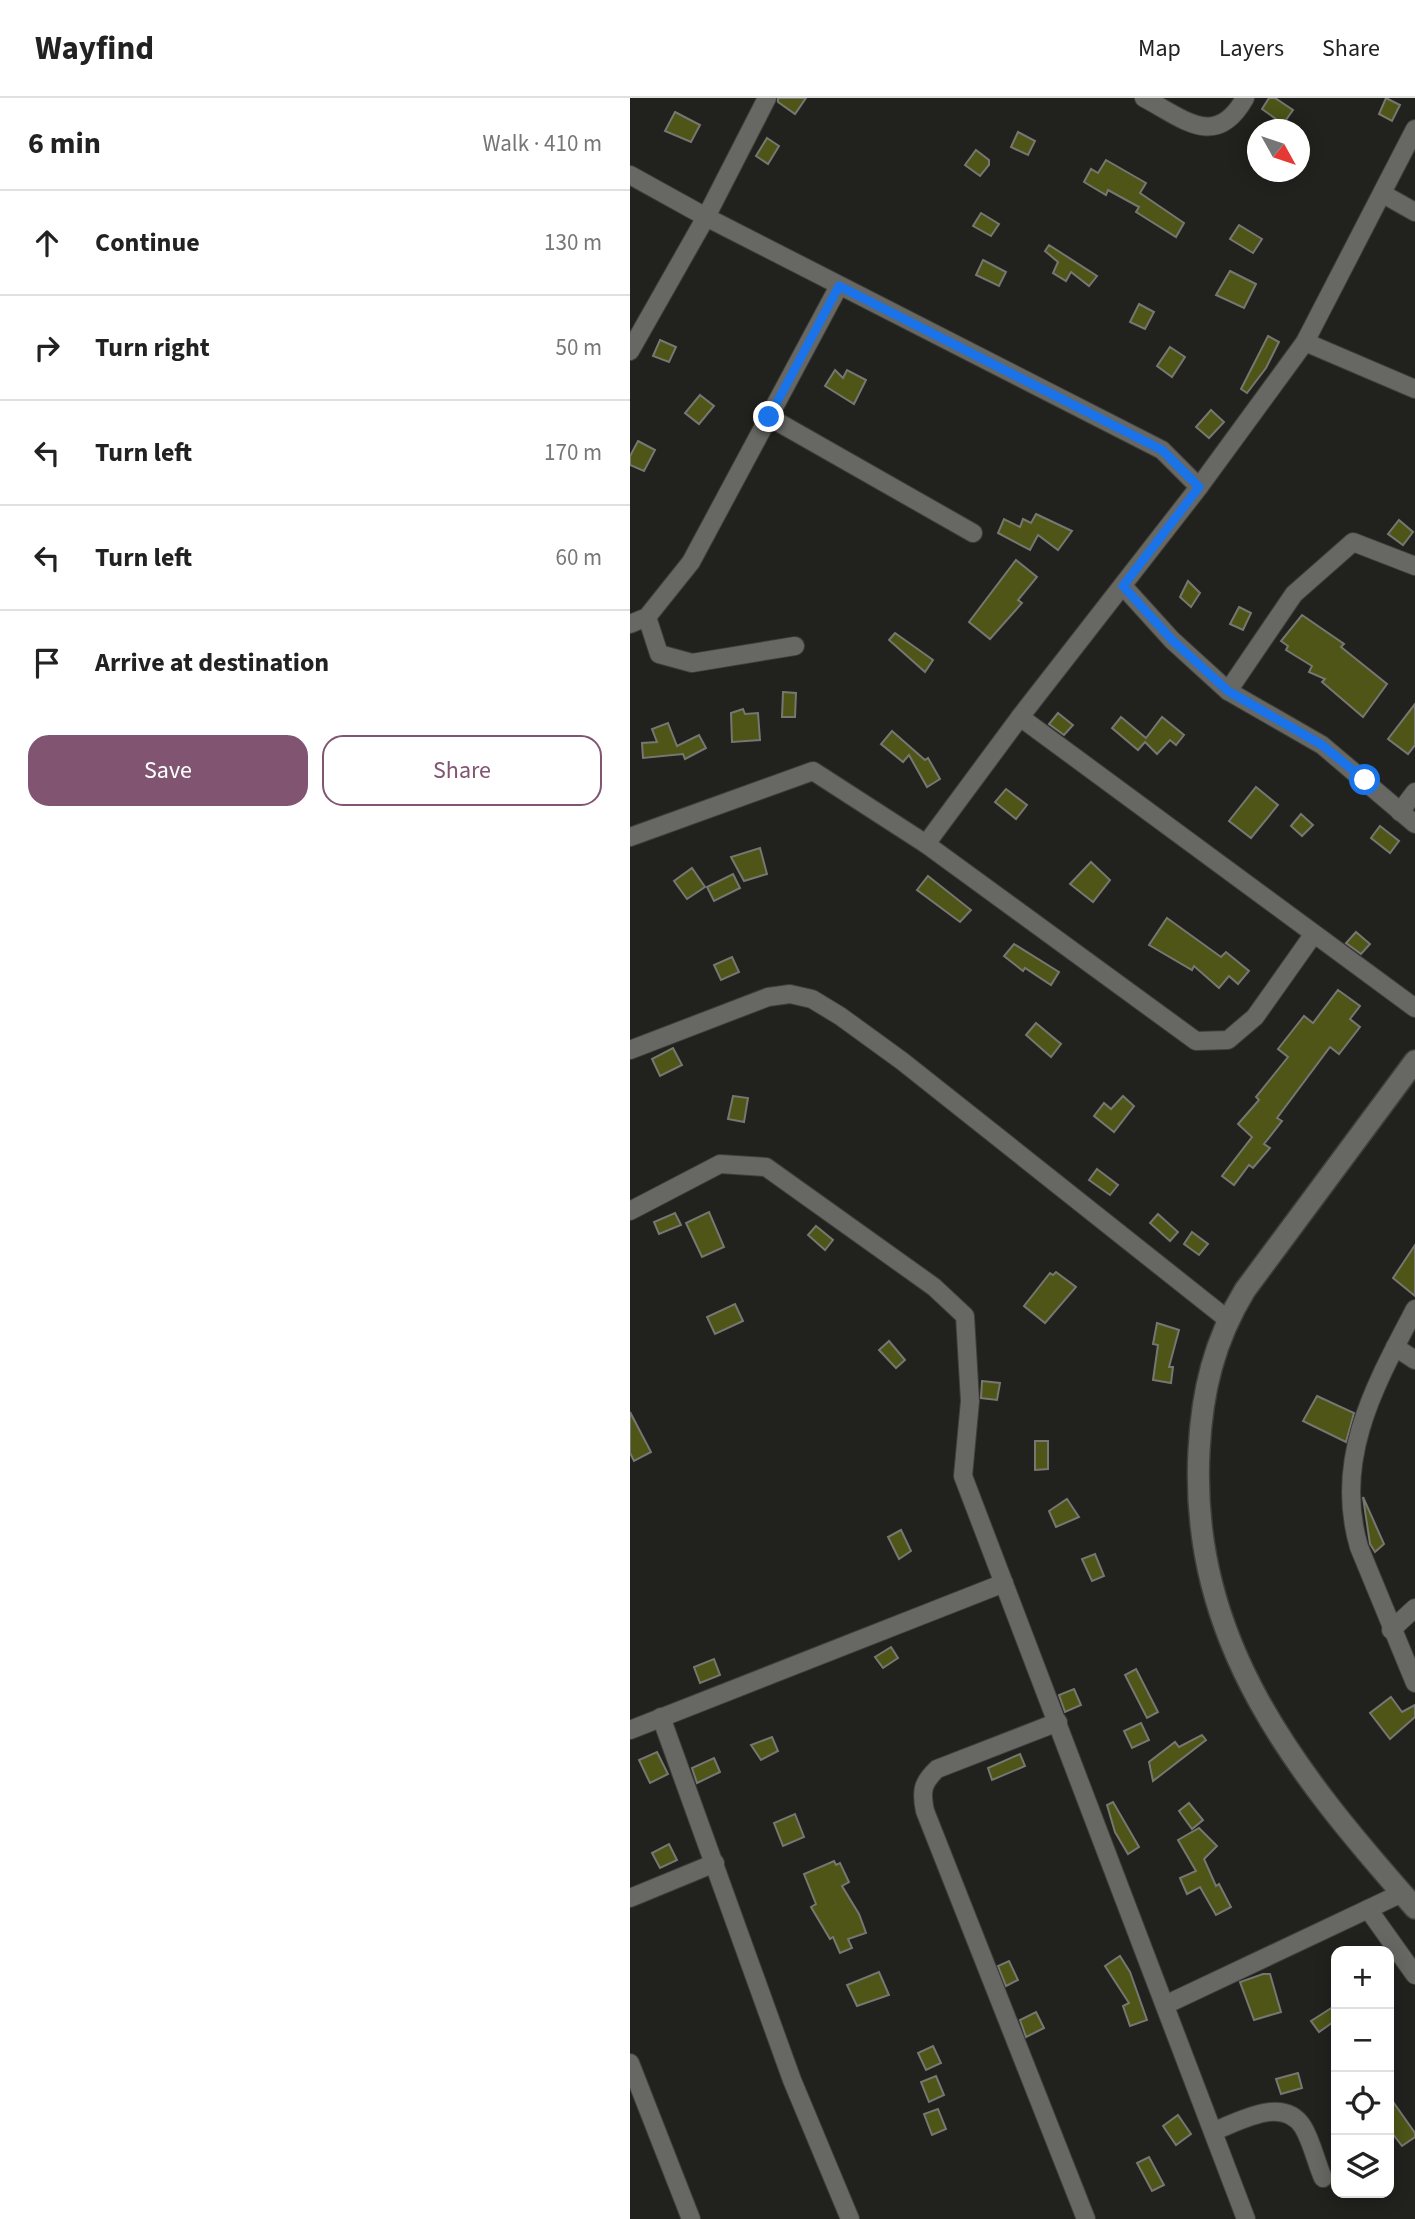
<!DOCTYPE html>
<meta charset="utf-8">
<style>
:root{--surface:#fff;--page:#f2f2f2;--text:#222;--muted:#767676;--line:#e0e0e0;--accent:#815471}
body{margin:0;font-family:"Source Sans 3",sans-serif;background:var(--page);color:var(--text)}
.controls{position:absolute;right:21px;bottom:21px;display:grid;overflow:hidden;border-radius:14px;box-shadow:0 4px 18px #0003}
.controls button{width:63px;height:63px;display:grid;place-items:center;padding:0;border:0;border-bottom:2px solid var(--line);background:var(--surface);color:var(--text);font:35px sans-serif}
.compass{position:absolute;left:617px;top:21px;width:63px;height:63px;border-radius:50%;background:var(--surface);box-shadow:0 4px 18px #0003;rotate:130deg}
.stop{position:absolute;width:21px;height:21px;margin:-16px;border:5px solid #1a73e8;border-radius:50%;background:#fff}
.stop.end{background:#1a73e8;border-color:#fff;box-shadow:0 2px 7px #0008}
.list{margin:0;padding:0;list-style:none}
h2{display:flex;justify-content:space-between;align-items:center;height:91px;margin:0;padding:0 28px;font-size:30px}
h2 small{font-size:23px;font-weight:400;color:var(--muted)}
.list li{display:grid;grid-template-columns:46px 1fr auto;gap:21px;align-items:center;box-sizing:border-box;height:105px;padding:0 28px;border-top:2px solid var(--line)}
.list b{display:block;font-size:26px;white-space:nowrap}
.list em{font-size:23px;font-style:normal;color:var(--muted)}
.actions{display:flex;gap:14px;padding:21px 28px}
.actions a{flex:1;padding:16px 0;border:2px solid var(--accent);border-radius:21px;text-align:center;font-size:24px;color:var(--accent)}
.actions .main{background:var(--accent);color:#fff}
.icon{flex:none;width:38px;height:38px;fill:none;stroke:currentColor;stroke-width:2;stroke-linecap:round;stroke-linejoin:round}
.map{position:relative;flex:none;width:785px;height:2121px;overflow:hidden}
header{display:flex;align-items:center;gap:42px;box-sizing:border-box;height:98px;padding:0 35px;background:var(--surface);border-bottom:2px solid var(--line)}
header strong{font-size:33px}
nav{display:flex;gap:38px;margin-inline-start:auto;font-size:24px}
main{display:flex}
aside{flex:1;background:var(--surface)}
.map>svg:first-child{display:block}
</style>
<header>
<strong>Wayfind</strong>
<nav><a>Map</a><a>Layers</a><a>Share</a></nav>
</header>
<main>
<aside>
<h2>6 min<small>Walk · 410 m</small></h2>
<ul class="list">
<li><svg class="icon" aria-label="ahead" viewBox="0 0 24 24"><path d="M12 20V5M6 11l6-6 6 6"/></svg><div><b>Continue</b></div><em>130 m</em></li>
<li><svg class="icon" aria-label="right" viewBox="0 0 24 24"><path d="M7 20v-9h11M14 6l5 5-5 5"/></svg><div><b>Turn right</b></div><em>50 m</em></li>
<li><svg class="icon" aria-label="left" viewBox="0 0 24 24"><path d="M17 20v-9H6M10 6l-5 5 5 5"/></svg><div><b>Turn left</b></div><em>170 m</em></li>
<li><svg class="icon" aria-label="left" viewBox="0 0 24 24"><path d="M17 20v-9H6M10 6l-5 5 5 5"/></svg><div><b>Turn left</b></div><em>60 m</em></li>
<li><svg class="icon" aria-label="arrive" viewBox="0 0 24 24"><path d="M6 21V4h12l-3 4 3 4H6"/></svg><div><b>Arrive at destination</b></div></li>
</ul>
<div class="actions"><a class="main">Save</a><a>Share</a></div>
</aside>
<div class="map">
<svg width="785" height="2121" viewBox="0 0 785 2121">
<rect width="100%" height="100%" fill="#21221e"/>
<g fill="#4e5517" stroke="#767772" stroke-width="2">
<polygon points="148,0 176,0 165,16 148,4"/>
<polygon points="639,0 645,0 663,12 653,26 632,11"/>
<polygon points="756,0 770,7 762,23 749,16"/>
<polygon points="45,14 70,27 61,44 35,33"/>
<polygon points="388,34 405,43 398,57 381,49"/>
<polygon points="137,40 149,48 138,66 126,58"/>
<polygon points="346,52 359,62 359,67 350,78 335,67"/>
<polygon points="476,62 516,85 510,95 554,125 546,139 506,114 509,109 478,92 476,97 454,84 461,71 468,75"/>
<polygon points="351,115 369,126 361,138 343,128"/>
<polygon points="609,127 632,141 623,155 600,141"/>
<polygon points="419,147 467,178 459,188 441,174 436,183 423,175 428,164 415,153"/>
<polygon points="353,162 376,174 369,188 346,177"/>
<polygon points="600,173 626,186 614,210 586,197"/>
<polygon points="509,206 524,214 515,231 500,224"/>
<polygon points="638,238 649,244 636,270 617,295 611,291"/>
<polygon points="30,242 46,249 39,264 23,258"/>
<polygon points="540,249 555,259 542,279 527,268"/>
<polygon points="205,272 213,280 217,272 236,282 224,306 195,288"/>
<polygon points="70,297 84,308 69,326 55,315"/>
<polygon points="581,312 594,324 579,340 566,329"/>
<polygon points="8,343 25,352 14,373 0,367 0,358"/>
<polygon points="406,416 442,433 428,452 408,437 400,452 368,435 374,421 390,429 393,421 401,425"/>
<polygon points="769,422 783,434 773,447 758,436"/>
<polygon points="386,462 407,479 388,502 392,505 360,541 339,524"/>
<polygon points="558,483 570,495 561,509 550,499"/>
<polygon points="609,509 621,515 613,532 600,526"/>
<polygon points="672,517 714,546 711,549 757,586 733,619 692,584 695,581 679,574 682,568 656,552 658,548 651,543"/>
<polygon points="265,535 303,562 295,574 259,542"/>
<polygon points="153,594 166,595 165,619 152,619"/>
<polygon points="785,606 785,647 778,656 758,641"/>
<polygon points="113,611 115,616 128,615 130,642 102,644 101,615"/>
<polygon points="428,615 443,627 434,637 419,626"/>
<polygon points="491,619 516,640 532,619 554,637 546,647 540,642 527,656 515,644 508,652 482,630"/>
<polygon points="38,625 47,648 69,637 76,650 55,661 53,656 13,660 12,645 27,644 22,631"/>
<polygon points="262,633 295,662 298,660 310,681 297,689 279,657 273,664 251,646"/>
<polygon points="626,689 648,707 621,740 599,723"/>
<polygon points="376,691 397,707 386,721 365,704"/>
<polygon points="671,716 683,727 672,738 661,728"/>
<polygon points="750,728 769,743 760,755 741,740"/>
<polygon points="130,750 137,776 114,783 101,759"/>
<polygon points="461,764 480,782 463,804 440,786"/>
<polygon points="62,770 75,789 57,801 44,783"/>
<polygon points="103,776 110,790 84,803 77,789"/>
<polygon points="298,778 341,812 330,824 287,792"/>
<polygon points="537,820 591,859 596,854 619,873 608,886 599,878 589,890 564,868 562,872 519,847"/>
<polygon points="726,834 740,846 731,856 716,845"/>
<polygon points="384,846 429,874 421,887 395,870 393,873 374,858"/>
<polygon points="102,859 109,874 91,882 84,867"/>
<polygon points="708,892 730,908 720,921 730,929 709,956 700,949 647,1020 652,1023 634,1046 640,1050 623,1070 619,1067 604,1087 592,1078 622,1039 608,1026 629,1002 626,999 658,959 648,951 674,918 683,925"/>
<polygon points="406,925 431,946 421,959 396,937"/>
<polygon points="43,950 52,967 30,978 22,961"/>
<polygon points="103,998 118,1000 114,1024 98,1021"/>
<polygon points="493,998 504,1008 484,1034 464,1018 474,1005 481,1011"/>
<polygon points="467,1071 488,1087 480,1097 459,1082"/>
<polygon points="79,1114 94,1149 72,1159 56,1125"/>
<polygon points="45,1115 51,1127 29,1136 24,1124"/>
<polygon points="528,1116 548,1134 540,1143 520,1125"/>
<polygon points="186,1128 203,1142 195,1152 178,1137"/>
<polygon points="562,1134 578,1146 569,1157 554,1146"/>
<polygon points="785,1147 785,1198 763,1180"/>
<polygon points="426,1174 446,1189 415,1225 394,1208 420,1175 423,1177"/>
<polygon points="105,1206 113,1223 85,1236 77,1219"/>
<polygon points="527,1225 549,1232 539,1269 543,1269 541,1285 523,1282 528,1247 523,1246"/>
<polygon points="259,1243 275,1262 266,1270 249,1252"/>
<polygon points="352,1283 370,1285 367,1302 351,1300"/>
<polygon points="687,1298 724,1315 716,1344 673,1323"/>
<polygon points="0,1314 21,1354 4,1363 0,1355"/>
<polygon points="405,1343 418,1343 418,1371 405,1372"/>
<polygon points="733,1399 754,1446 745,1454 740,1446"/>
<polygon points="437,1401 449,1419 426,1429 419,1413"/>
<polygon points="271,1432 281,1453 269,1461 258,1439"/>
<polygon points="465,1456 474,1478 462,1483 452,1461"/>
<polygon points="261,1549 268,1560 253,1570 245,1559"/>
<polygon points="84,1561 90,1577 70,1585 64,1569"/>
<polygon points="506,1571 528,1614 517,1620 495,1577"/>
<polygon points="444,1591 451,1607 435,1614 429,1597"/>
<polygon points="761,1599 772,1614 785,1607 785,1619 760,1641 740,1615"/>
<polygon points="511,1625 519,1642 502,1650 494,1633"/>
<polygon points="572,1637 576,1642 523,1683 519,1664 545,1644 549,1649"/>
<polygon points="142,1639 148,1653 131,1662 121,1647"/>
<polygon points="27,1654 38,1676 20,1685 9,1662"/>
<polygon points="390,1656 395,1668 362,1682 358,1670"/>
<polygon points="84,1660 90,1674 67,1685 62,1670"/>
<polygon points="483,1704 509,1749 498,1756 485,1734 477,1707"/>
<polygon points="559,1705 573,1722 562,1731 549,1713"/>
<polygon points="165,1716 174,1739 153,1748 144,1725"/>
<polygon points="569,1730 587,1748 574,1761 586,1788 589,1786 601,1809 586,1817 570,1789 557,1796 550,1780 566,1773 548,1742"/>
<polygon points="39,1746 47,1762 30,1770 22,1755"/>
<polygon points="204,1763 206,1767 210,1765 219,1784 212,1788 229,1816 236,1835 218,1841 222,1850 210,1855 203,1839 200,1841 181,1809 186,1806 174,1776"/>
<polygon points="490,1858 500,1874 517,1922 500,1928 493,1908 499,1905 475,1868"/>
<polygon points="379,1863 388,1882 376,1888 368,1868"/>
<polygon points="249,1874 259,1897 227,1908 217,1887"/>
<polygon points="633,1876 640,1876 651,1914 624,1922 610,1884"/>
<polygon points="706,1907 706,1922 689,1934 681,1923"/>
<polygon points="406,1914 414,1930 396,1939 390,1922"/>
<polygon points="303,1948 311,1965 296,1972 288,1955"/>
<polygon points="668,1975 672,1990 651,1996 646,1981"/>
<polygon points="306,1978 314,1997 299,2004 291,1984"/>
<polygon points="759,1998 785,2035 785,2039 772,2048 759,2031"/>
<polygon points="308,2011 316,2031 302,2037 294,2016"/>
<polygon points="548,2017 561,2036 546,2047 533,2028"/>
<polygon points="519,2059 534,2087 522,2093 507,2065"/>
</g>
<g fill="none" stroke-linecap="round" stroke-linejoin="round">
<g stroke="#3e3e3b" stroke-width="20">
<g id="street">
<path d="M514 0C554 21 586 52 615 0"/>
<polyline points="0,77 76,119 532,352 569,389"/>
<polyline points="753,96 785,114"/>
<polyline points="675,244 785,291"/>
<polyline points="0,253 76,119 137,0"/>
<polyline points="139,319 343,435"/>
<polyline points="493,488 542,542 598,593 692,647 785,726"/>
<polyline points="17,519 29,556 62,565 165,548"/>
<polyline points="0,526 17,519 61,464 209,188"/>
<polyline points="598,593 664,496 723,444 785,468"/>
<polyline points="390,619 569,389 675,244 785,31"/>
<polyline points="770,714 785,694"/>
<polyline points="0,739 183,673 296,746 566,943 598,942 625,919 683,837"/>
<polyline points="296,746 390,619 785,910"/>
<polyline points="0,952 138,899 160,896 182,901 210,918 272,963 597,1221"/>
<polyline points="0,1113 90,1066 136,1069 304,1189 335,1218 340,1303 333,1378 616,2121"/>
<path d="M785 1211C745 1287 703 1361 729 1449L785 1585"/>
<polyline points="765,1249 785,1262"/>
<polyline points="761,1532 785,1510"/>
<polyline points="31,1619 162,1982 220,2121"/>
<path d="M428 1624 307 1671C292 1685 291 1694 295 1713L456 2121"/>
<polyline points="0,1632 374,1485"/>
<polyline points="0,1800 85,1765"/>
<polyline points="738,1811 785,1877"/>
<polyline points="535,1907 772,1795"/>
<polyline points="0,1965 61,2121"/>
<path d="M584 2033C609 2024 653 1997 673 2029 682 2044 686 2064 693 2080"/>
</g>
</g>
<g stroke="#3e3e3b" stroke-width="24">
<path id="secondary" d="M785 963 615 1192C584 1243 572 1293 569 1353 559 1544 666 1675 785 1810"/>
</g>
<use href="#street" stroke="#676863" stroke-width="18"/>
<use href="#secondary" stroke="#676863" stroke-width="21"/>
</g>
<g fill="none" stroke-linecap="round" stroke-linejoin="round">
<polyline stroke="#1a73e8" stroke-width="9" points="139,319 209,188 532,352 569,389 493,488 542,542 598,593 692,647 735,682"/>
</g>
</svg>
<div class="controls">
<button>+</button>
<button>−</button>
<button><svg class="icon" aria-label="locate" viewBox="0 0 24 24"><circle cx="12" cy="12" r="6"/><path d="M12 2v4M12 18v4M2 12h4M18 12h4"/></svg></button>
<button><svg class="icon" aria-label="layers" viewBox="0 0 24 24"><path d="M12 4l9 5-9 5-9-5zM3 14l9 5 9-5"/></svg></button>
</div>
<svg class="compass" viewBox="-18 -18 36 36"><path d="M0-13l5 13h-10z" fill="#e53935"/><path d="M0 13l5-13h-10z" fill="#767676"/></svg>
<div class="stop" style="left:735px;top:682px"></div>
<div class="stop end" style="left:139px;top:319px"></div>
</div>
</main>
